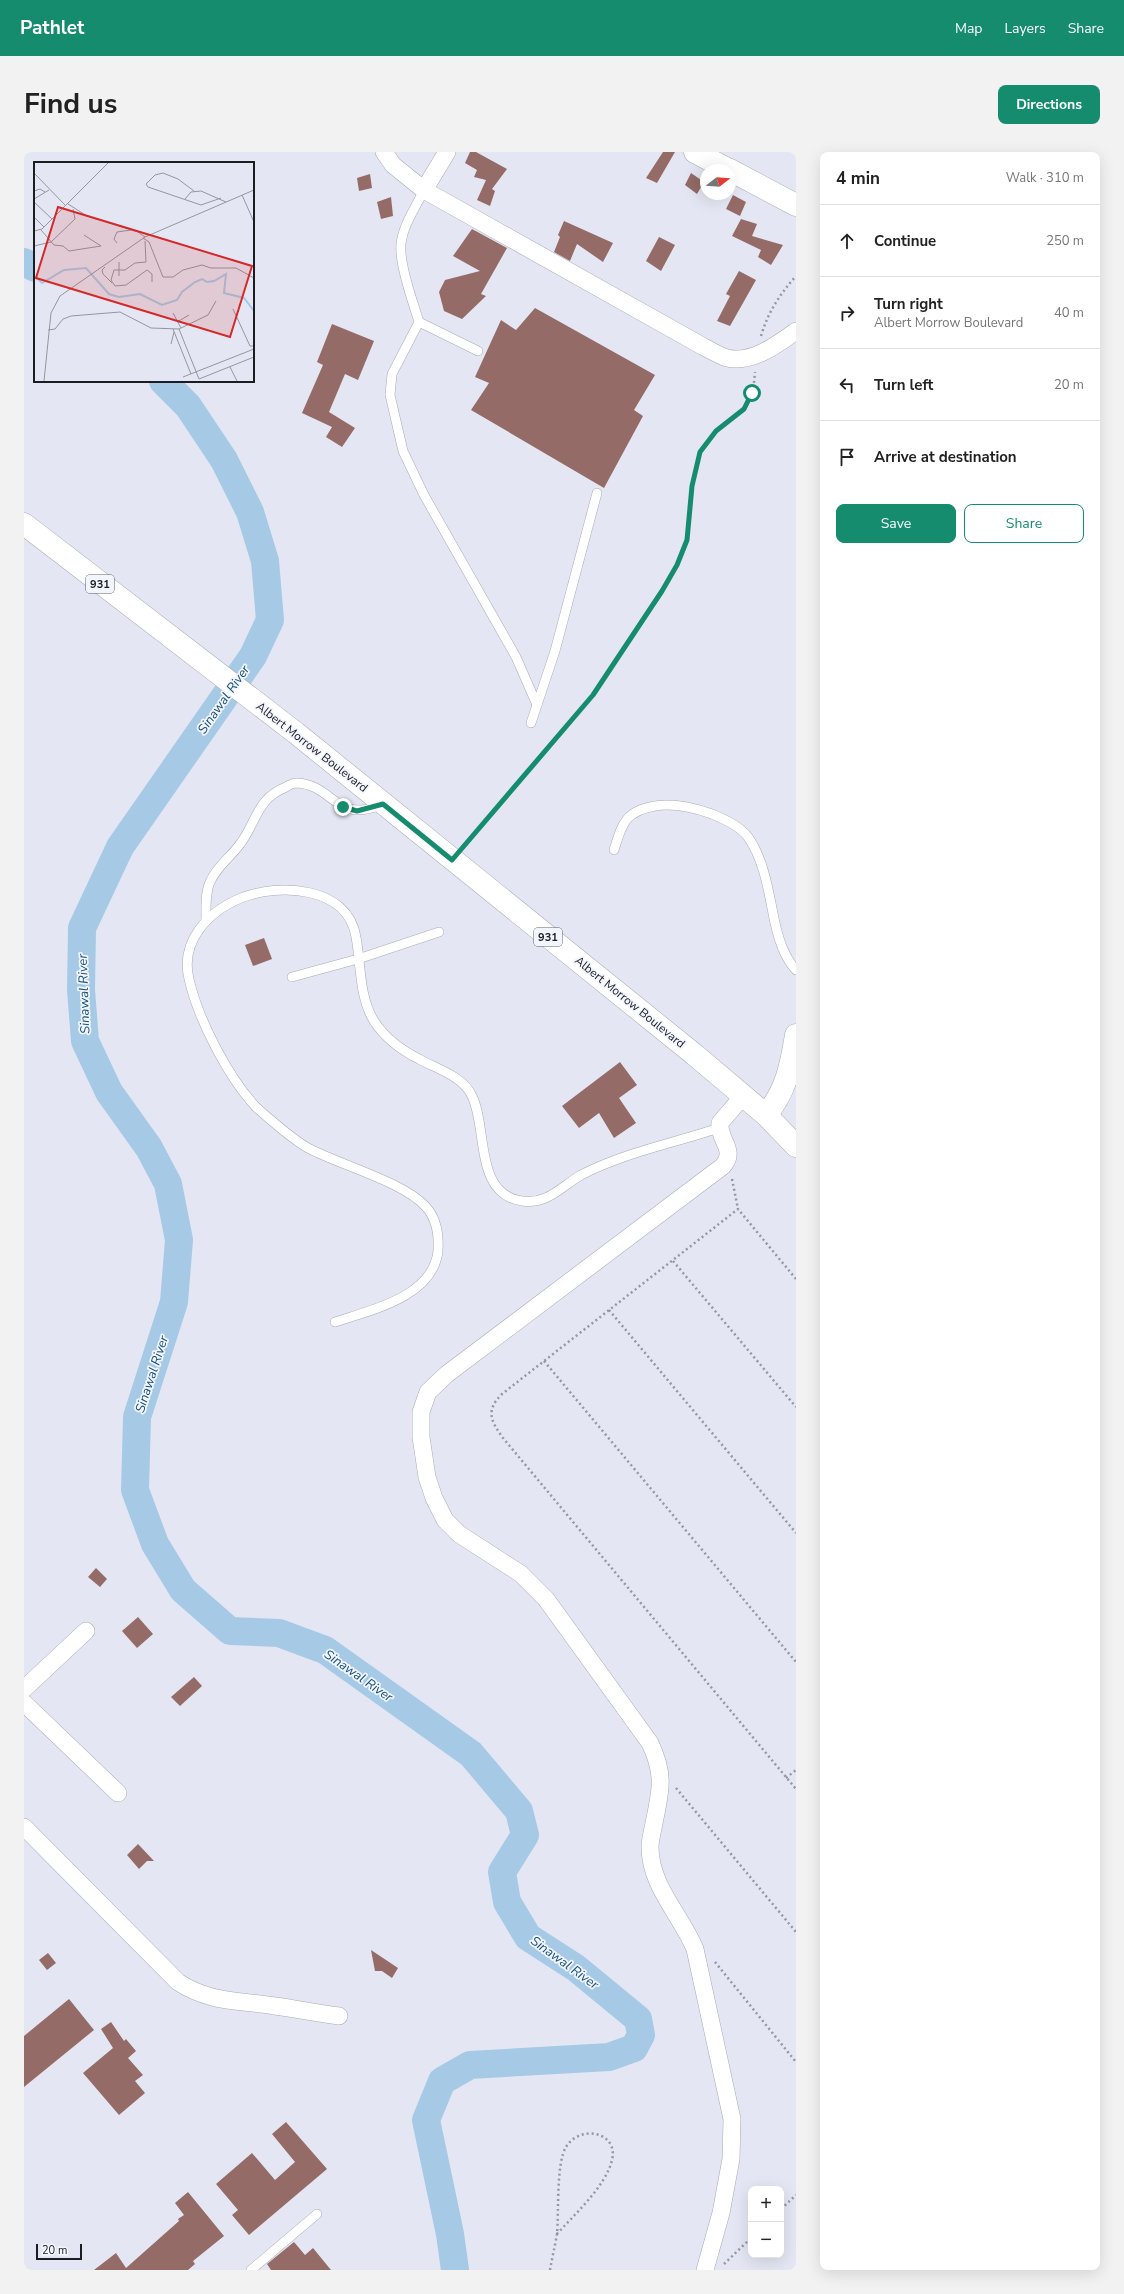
<!DOCTYPE html>
<meta charset="utf-8">
<style>
:root{--surface:#fff;--page:#f2f2f2;--text:#222;--muted:#767676;--line:#e0e0e0;--accent:#168c6e}
body{margin:0;font-family:"Nunito Sans",sans-serif;background:var(--page);color:var(--text)}
.controls{position:absolute;right:12px;bottom:12px;display:grid;overflow:hidden;border-radius:8px;box-shadow:0 4px 16px #0002}
.controls button{width:36px;height:36px;display:grid;place-items:center;padding:0;border:0;border-bottom:1px solid var(--line);background:var(--surface);color:var(--text);font:20px sans-serif}
.compass{position:absolute;left:676px;top:12px;width:36px;height:36px;border-radius:50%;background:var(--surface);box-shadow:0 4px 16px #0002;rotate:73deg}
.scale{position:absolute;left:12px;bottom:10px;width:46px;box-sizing:border-box;padding-left:4px;border:2px solid #1c1d21;border-top:0;font-size:11px;line-height:14px;white-space:nowrap;color:#1c1d21;-webkit-text-stroke:3px #f2f5fe;paint-order:stroke}
.stop{position:absolute;width:12px;height:12px;margin:-9px;border:3px solid #168c6e;border-radius:50%;background:#fff}
.stop.end{background:#168c6e;border-color:#fff;box-shadow:0 1px 4px #0008}
.list{margin:0;padding:0;list-style:none}
h2{display:flex;justify-content:space-between;align-items:center;height:52px;margin:0;padding:0 16px;font-size:17px}
h2 small{font-size:13px;font-weight:400;color:var(--muted)}
.list li{display:grid;grid-template-columns:26px 1fr auto;gap:12px;align-items:center;box-sizing:border-box;height:72px;padding:0 16px;border-top:1px solid var(--line)}
.list b{display:block;font-size:15px;white-space:nowrap}
.list p{margin:0;font-size:13px;white-space:nowrap;color:var(--muted)}
.list em{font-size:13px;font-style:normal;color:var(--muted)}
.actions{display:flex;gap:8px;padding:12px 16px}
.actions a{flex:1;padding:9px 0;border:1px solid var(--accent);border-radius:8px;text-align:center;font-size:14px;color:var(--accent)}
.actions .main{background:var(--accent);color:#fff}
.icon{flex:none;width:22px;height:22px;fill:none;stroke:currentColor;stroke-width:2;stroke-linecap:round;stroke-linejoin:round}
.map{position:relative;flex:none;width:772px;height:2118px;overflow:hidden;border-radius:8px}
header{display:flex;align-items:center;gap:24px;box-sizing:border-box;height:56px;padding:0 20px;background:var(--accent);color:#fff}
header strong{font-size:19px}
nav{display:flex;gap:22px;margin-inline-start:auto;font-size:14px}
.intro{display:flex;align-items:center;justify-content:space-between;box-sizing:border-box;height:96px;padding:0 24px}
h1{margin:0;font-size:28px}
.button{padding:10px 18px;border-radius:8px;background:var(--accent);color:#fff;font-size:14px;font-weight:700}
main{display:flex;gap:24px;padding:0 24px}
aside{flex:1;background:var(--surface);border-radius:8px;box-shadow:0 4px 16px #0002}
.map>svg:first-child{display:block}
</style>
<header>
<strong>Pathlet</strong>
<nav><a>Map</a><a>Layers</a><a>Share</a></nav>
</header>
<div class="intro"><h1>Find us</h1><a class="button">Directions</a></div>
<main>
<div class="map">
<svg width="772" height="2118" viewBox="0 0 772 2118">
<rect width="100%" height="100%" fill="#e4e7f3"/>
<g fill="none" stroke-linecap="round" stroke-linejoin="round">
<g stroke="#a6cae5" stroke-width="28">
<polyline points="0,110 11,116"/>
<polyline points="139,229 164,254 200,308 226,360 241,409 246,468 229,504 96,695 58,776 57,838 61,889 85,940 125,996 144,1032 155,1088 150,1150 113,1265 111,1338 131,1392 159,1438 206,1479 255,1481 301,1498 447,1602 495,1659 501,1683 478,1720 483,1750 504,1785 552,1816 614,1867 617,1883 610,1896 585,1905 446,1913 418,1929 402,1968 426,2082 431,2118"/>
</g>
</g>
<g fill="#946b66">
<polygon points="446,0 452,0 483,17 468,37 471,39 466,54 453,48 462,28 450,25 453,18 441,11"/>
<polygon points="639,0 651,0 633,31 622,26"/>
<polygon points="667,21 680,30 673,42 661,33"/>
<polygon points="346,22 348,36 335,39 333,26"/>
<polygon points="709,43 722,50 716,64 702,57"/>
<polygon points="367,45 369,64 357,67 353,50"/>
<polygon points="717,67 733,72 728,84 759,93 747,113 734,105 737,98 708,84"/>
<polygon points="540,69 589,91 579,110 553,92 546,109 530,100 536,85 534,83"/>
<polygon points="448,77 483,96 457,142 462,144 438,167 420,159 415,140 421,128 456,119 429,104"/>
<polygon points="635,85 651,93 637,119 622,109"/>
<polygon points="715,119 732,128 706,174 693,169 706,144 702,142"/>
<polygon points="511,156 631,223 610,258 619,264 580,336 447,258 465,231 451,225 477,168 492,178"/>
<polygon points="308,172 350,189 334,228 321,222 305,260 331,276 318,295 302,285 308,275 278,261 299,213 293,210"/>
<polygon points="240,786 248,807 229,814 221,793"/>
<polygon points="596,910 613,933 595,946 612,971 590,986 575,961 555,976 538,954"/>
<polygon points="72,1416 83,1427 76,1435 64,1425"/>
<polygon points="114,1465 129,1482 113,1496 98,1479"/>
<polygon points="170,1525 178,1534 156,1554 147,1545"/>
<polygon points="114,1692 130,1709 123,1709 115,1717 103,1703"/>
<polygon points="347,1798 374,1816 368,1826 358,1819 351,1819"/>
<polygon points="24,1801 32,1811 23,1818 15,1808"/>
<polygon points="45,1847 70,1878 0,1935 0,1884"/>
<polygon points="87,1870 100,1889 102,1887 112,1899 104,1906 119,1923 111,1929 121,1941 95,1963 59,1921 89,1896 77,1877"/>
<polygon points="262,1970 303,2017 225,2083 208,2063 214,2058 192,2032 228,2001 251,2028 271,2010 248,1982"/>
<polygon points="164,2040 200,2084 169,2109 171,2112 164,2118 70,2118 92,2101 102,2116 155,2069 154,2067 160,2063 151,2051"/>
<polygon points="270,2090 281,2103 289,2096 307,2118 247,2118 243,2112"/>
</g>
<g fill="none" stroke-linecap="round" stroke-linejoin="round">
<g stroke="#a7aab5" stroke-width="10">
<g id="lane">
<path d="M400 38C392 55 379 73 377 92 375 112 389 150 395 170L368 222 366 243 379 299 400 343 492 505 513 553"/>
<polyline points="395,170 454,199"/>
<polyline points="507,571 531,499 573,341"/>
<path d="M590 698C598 672 601 659 631 654 649 651 671 656 688 662 700 667 716 674 724 685 741 709 745 743 751 771 755 788 760 805 772 818"/>
<path d="M182 769C182 756 181 741 186 730 193 714 206 706 216 692 233 670 232 647 262 635 265 633 270 631 273 631 310 633 312 673 359 652"/>
<polyline points="268,825 334,807 415,780"/>
<path d="M311 1170C347 1158 409 1145 414 1099 415 1083 413 1067 402 1055 380 1030 316 1013 284 996 271 989 244 966 232 955 204 925 174 867 165 827 156 790 183 760 217 746 255 731 324 734 332 785 337 812 335 845 350 869 361 886 377 898 395 907 413 917 439 924 448 944 464 977 450 1042 498 1049 523 1053 538 1034 557 1023 599 1001 650 991 695 976"/>
<polyline points="227,2118 293,2062"/>
</g>
</g>
<g stroke="#a7aab5" stroke-width="18">
<g id="street">
<path d="M360 0 369 13 400 38 680 195C688 199 696 204 703 206 728 212 754 192 772 179"/>
<polyline points="400,38 423,0"/>
<polyline points="0,1537 62,1479"/>
<polyline points="0,1551 94,1641"/>
<path d="M0 1675 154 1830C186 1851 215 1848 251 1854 272 1857 293 1861 315 1864"/>
<path d="M681 2118 697 2061 707 2007 708 1967 671 1797C657 1763 626 1734 626 1695 626 1687 629 1678 630 1671 637 1637 641 1623 626 1591L522 1447 497 1422 435 1382 421 1368 410 1346 403 1325 397 1285V1260L404 1240 423 1222 699 1014C713 998 694 988 696 971L719 944"/>
</g>
</g>
<g stroke="#a7aab5" stroke-width="23">
<g id="secondary">
<polyline points="671,0 705,18"/>
<polyline points="706,18 772,53"/>
<path d="M742 963C762 939 767 914 772 883"/>
</g>
</g>
<g stroke="#a7aab5" stroke-width="23">
<polyline id="primary" points="0,372 272,581 671,903 742,963 772,994"/>
</g>
<g stroke="#9597a0" stroke-width="2.5" stroke-dasharray="2 3" stroke-linecap="butt">
<path d="M737 184C744 160 756 142 772 124"/>
<polyline points="440,694 569,543 638,439 653,413 663,388 668,334 676,300 692,279 720,257 729,241 731,220"/>
<polyline points="708,1027 714,1057"/>
<polyline points="649,1109 772,1255"/>
<path d="M772 1127 714 1057 478 1242C461 1259 467 1269 479 1286L772 1637"/>
<polyline points="585,1158 772,1381"/>
<polyline points="520,1209 772,1510"/>
<polyline points="762,1626 772,1618"/>
<polyline points="652,1636 772,1780"/>
<polyline points="691,1810 772,1910"/>
<polyline points="757,2057 772,2043"/>
<polyline points="700,2112 727,2086"/>
<path d="M526 2118C528 2106 531 2094 533 2082 535 2061 532 2011 542 1995 557 1971 595 1981 588 2008 582 2034 550 2063 532 2083"/>
</g>
<use href="#lane" stroke="#fff" stroke-width="9"/>
<use href="#street" stroke="#fff" stroke-width="17"/>
<use href="#secondary" stroke="#fff" stroke-width="22"/>
<use href="#primary" stroke="#fff" stroke-width="22"/>
</g>
<g fill="none" stroke-linecap="round" stroke-linejoin="round">
<polyline stroke="#168c6e" stroke-width="5" points="319,655 333,659 359,652 428,708 569,543 638,439 653,413 663,388 668,334 676,300 692,279 720,257 728,241"/>
</g>
<g text-anchor="middle" stroke-width="3.5" stroke-linejoin="round" paint-order="stroke">
<g fill="#f2f5fe" stroke="#5c5e63" stroke-width="1">
<rect x="62" y="423" width="28" height="18" rx="3"/>
<rect x="510" y="776" width="28" height="18" rx="3"/>
</g>
<g font-size="11" font-weight="bold" fill="#1c1d21">
<text x="76" y="436">931</text>
<text x="524" y="789">931</text>
</g>
<g font-size="12" fill="#1c1d21" stroke="#f2f5fe">
<text transform="translate(288 595) rotate(38)" y="4">Albert Morrow Boulevard</text>
<text transform="translate(606 850) rotate(39)" y="4">Albert Morrow Boulevard</text>
</g>
<g font-size="13" font-style="italic" fill="#155174" stroke="#f2f5fe">
<text transform="translate(199 547) rotate(-55)" y="5">Sinawal River</text>
<text transform="translate(59 842) rotate(-92)" y="5">Sinawal River</text>
<text transform="translate(127 1222) rotate(-72)" y="5">Sinawal River</text>
<text transform="translate(335 1523) rotate(35)" y="5">Sinawal River</text>
<text transform="translate(541 1810) rotate(36)" y="5">Sinawal River</text>
</g>
</g>
<g transform="translate(10 10)">
<rect width="220" height="220" fill="#e4e7f3"/>
<path fill="none" stroke="#a6cae5" stroke-width="2" d="M0 114 8 121 30 108 52 106 75 132 85 135 106 132 128 143 143 138 148 130 161 120 168 117 173 120 180 119 192 112 190 131 210 136 220 149"/>
<path fill="none" stroke="#94969f" stroke-width="1" d="M0 11 32 44M0 29 6 27 11 30M160 29 144 17 129 11 121 13 112 22 114 25 167 43 187 36M208 33 220 60M0 37 15 28M151 37 157 30 167 29 192 40M0 40 18 57M34 42 53 54 104 70 111 75M0 55 10 65M7 68 20 83 29 84 35 89 67 84M0 69 8 67 74 1M50 73 67 84M109 76 115 80 129 115H139L149 108 168 103 177 106H202L220 116M111 79 112 100 101 101 91 108H80L77 118 81 124 92 123 113 108 118 112V120M83 81 80 77 83 70 97 68M0 84 17 80 41 57 39 47M85 100V114M71 105 68 108 69 112 78 121M199 147 216 184H220M139 151 147 166M143 160 155 153M139 167 157 212M145 167 165 217 220 195M14 168 21 167 29 157 37 154 86 150 117 166 145 167 174 153 182 139M137 182 140 170M196 205 203 219M149 215 220 187M10 219 17 151 26 134 111 75 220 28"/>
<path fill="#d62828" fill-opacity="0.15" stroke="#d62828" stroke-width="2" d="M24 45 218 104 196 175 2 116Z"/>
<rect width="220" height="220" fill="none" stroke="#1c1d21" stroke-width="2"/>
</g>
</svg>
<div class="controls">
<button>+</button>
<button>−</button>
</div>
<svg class="compass" viewBox="-18 -18 36 36"><path d="M0-13l5 13h-10z" fill="#e53935"/><path d="M0 13l5-13h-10z" fill="#767676"/></svg>
<div class="scale">20 m</div>
<div class="stop" style="left:728px;top:241px"></div>
<div class="stop end" style="left:319px;top:655px"></div>
</div>
<aside>
<h2>4 min<small>Walk · 310 m</small></h2>
<ul class="list">
<li><svg class="icon" aria-label="ahead" viewBox="0 0 24 24"><path d="M12 20V5M6 11l6-6 6 6"/></svg><div><b>Continue</b></div><em>250 m</em></li>
<li><svg class="icon" aria-label="right" viewBox="0 0 24 24"><path d="M7 20v-9h11M14 6l5 5-5 5"/></svg><div><b>Turn right</b><p>Albert Morrow Boulevard</p></div><em>40 m</em></li>
<li><svg class="icon" aria-label="left" viewBox="0 0 24 24"><path d="M17 20v-9H6M10 6l-5 5 5 5"/></svg><div><b>Turn left</b></div><em>20 m</em></li>
<li><svg class="icon" aria-label="arrive" viewBox="0 0 24 24"><path d="M6 21V4h12l-3 4 3 4H6"/></svg><div><b>Arrive at destination</b></div></li>
</ul>
<div class="actions"><a class="main">Save</a><a>Share</a></div>
</aside>
</main>
